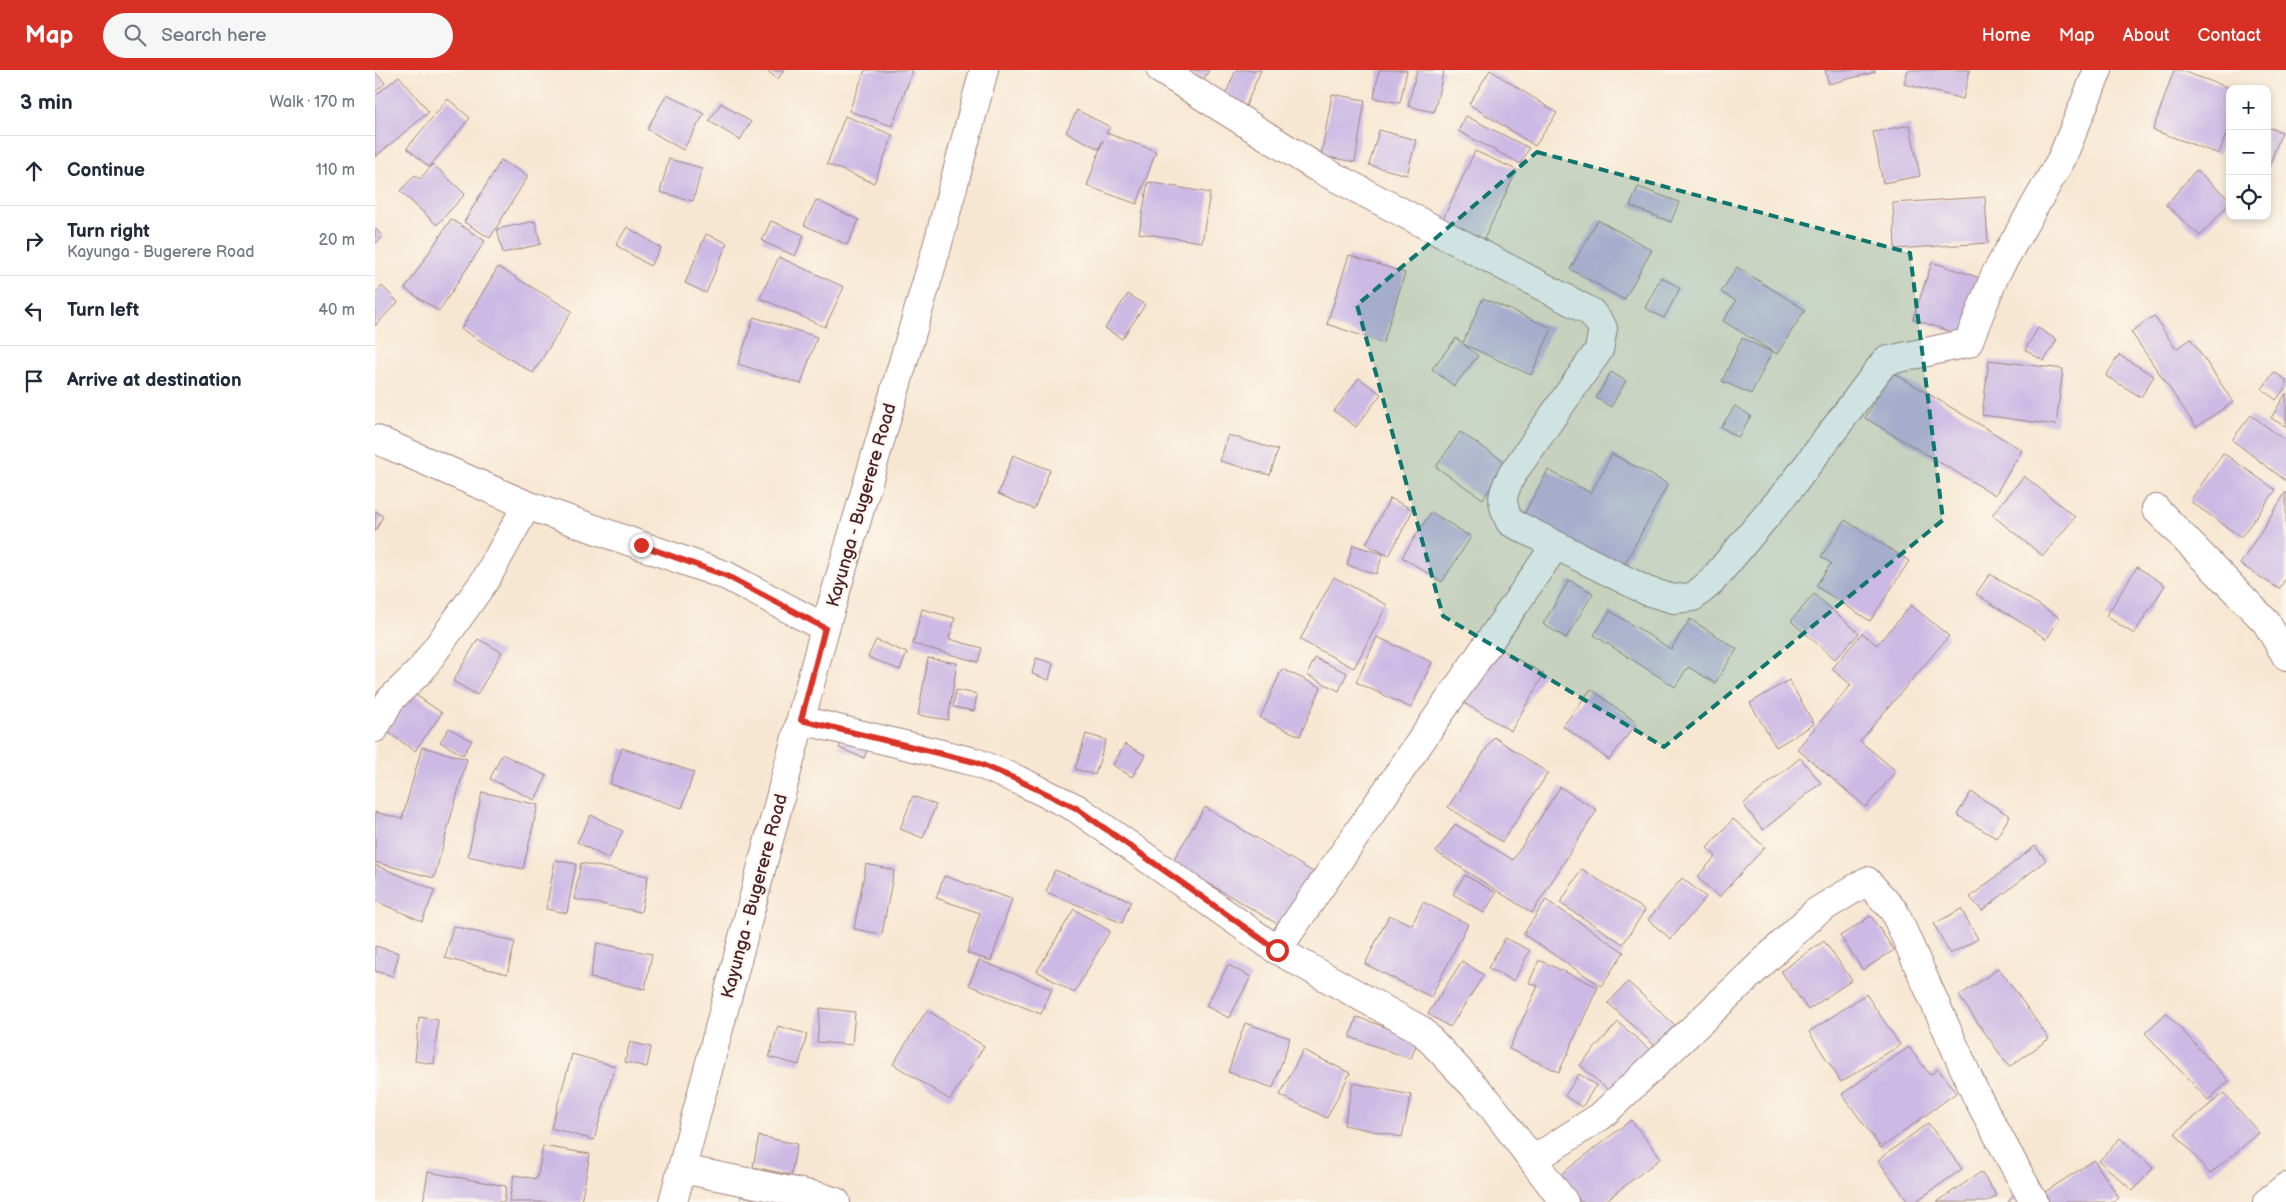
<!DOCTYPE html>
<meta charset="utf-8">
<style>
:root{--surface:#fff;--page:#f6f6f7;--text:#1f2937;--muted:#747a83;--line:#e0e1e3;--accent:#d93025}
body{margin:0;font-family:"Balsamiq Sans",sans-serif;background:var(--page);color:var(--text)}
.controls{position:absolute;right:15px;top:15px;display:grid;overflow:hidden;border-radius:10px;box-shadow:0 2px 8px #0003}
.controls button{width:45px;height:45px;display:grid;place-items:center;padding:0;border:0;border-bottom:1px solid var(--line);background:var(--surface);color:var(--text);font:25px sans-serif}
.stop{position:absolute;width:15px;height:15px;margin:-11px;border:4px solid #d93025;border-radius:50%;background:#fff}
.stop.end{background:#d93025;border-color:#fff;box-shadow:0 1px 5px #0008}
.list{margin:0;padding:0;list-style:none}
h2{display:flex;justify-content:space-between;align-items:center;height:65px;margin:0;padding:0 20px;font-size:21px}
h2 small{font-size:16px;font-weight:400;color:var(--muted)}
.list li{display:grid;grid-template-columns:32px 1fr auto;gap:15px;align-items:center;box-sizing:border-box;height:70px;padding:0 20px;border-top:1px solid var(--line)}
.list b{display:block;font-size:19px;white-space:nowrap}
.list p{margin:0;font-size:16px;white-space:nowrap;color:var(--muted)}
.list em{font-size:16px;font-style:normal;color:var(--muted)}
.icon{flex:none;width:28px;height:28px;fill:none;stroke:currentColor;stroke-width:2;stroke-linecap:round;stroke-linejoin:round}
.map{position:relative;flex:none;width:1911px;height:1132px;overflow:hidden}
header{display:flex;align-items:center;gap:30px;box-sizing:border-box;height:70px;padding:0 25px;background:var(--accent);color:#fff}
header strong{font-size:24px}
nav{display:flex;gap:28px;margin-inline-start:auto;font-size:18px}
.search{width:350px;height:45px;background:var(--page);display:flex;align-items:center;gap:12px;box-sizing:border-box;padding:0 18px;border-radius:28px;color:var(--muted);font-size:19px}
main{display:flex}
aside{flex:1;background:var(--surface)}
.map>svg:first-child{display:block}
</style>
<header>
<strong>Map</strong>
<div class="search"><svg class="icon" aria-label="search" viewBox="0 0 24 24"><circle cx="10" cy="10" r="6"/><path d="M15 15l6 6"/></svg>Search here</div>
<nav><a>Home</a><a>Map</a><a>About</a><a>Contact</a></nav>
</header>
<main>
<aside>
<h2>3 min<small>Walk · 170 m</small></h2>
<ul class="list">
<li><svg class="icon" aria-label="ahead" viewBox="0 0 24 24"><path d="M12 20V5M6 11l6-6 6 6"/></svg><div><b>Continue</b></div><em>110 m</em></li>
<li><svg class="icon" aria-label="right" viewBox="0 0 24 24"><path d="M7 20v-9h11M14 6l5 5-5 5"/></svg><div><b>Turn right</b><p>Kayunga - Bugerere Road</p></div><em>20 m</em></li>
<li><svg class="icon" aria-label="left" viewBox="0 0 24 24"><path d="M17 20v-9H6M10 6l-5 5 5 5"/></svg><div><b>Turn left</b></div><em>40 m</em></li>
<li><svg class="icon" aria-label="arrive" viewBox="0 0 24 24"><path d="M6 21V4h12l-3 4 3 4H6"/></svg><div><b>Arrive at destination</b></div></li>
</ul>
</aside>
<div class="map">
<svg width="1911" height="1132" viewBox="0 0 1911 1132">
<rect width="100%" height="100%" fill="#fbf7ec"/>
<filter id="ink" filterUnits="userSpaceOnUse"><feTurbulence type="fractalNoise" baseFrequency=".02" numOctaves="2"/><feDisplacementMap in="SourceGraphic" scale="10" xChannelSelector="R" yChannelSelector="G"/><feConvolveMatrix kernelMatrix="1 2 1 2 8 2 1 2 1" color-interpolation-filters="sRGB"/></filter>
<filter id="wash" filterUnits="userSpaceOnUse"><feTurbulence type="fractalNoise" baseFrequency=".0096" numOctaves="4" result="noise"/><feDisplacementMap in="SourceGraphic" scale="20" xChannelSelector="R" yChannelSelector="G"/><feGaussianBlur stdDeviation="1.12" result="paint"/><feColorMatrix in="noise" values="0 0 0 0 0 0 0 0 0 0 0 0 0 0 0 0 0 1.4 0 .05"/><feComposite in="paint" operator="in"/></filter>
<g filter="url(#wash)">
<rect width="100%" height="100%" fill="#f7e7d2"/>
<g id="blocks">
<g fill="#ccbae4">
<polygon points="391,0 409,0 403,9"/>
<polygon points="490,0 538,0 517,56 474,41"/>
<polygon points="812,0 834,0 829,9"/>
<polygon points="861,0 886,0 869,40 848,30"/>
<polygon points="1004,0 1032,0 1025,33 999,28"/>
<polygon points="1042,0 1069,0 1059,42 1033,36"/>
<polygon points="1115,0 1182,43 1160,76 1094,34"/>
<polygon points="1450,0 1500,0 1500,2 1454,14"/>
<polygon points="1533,0 1595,0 1588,29 1529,14"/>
<polygon points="1799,0 1804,0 1855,18 1855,53 1844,84 1778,60"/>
<polygon points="0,2 10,13 0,22"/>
<polygon points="24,6 54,42 0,87 0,26"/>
<polygon points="292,24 329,44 308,80 272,59"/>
<polygon points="957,24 990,30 980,92 946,86"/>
<polygon points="73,29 95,48 54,97 32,78"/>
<polygon points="346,33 376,52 365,70 334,51"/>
<polygon points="702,40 735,57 731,63 781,81 762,134 712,116 728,70 724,79 691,62"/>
<polygon points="470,46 518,65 499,113 452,94"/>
<polygon points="1091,46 1154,78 1146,94 1083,61"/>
<polygon points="1535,55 1545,106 1508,113 1498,62"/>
<polygon points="1892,57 1907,62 1892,101"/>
<polygon points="1004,60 1041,70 1032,105 994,95"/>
<polygon points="1100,81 1142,100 1108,171 1067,151"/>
<polygon points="294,89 327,98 318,131 285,122"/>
<polygon points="126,90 153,106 115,168 89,152"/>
<polygon points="58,94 90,124 62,155 25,121 40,105 45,109"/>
<polygon points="1821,100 1855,130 1855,133 1825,166 1791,135"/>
<polygon points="773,112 835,123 827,172 764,163"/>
<polygon points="1263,117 1304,132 1296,152 1255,136"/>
<polygon points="1610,127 1613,173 1520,179 1518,133"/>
<polygon points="441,130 484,150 472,175 429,155"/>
<polygon points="76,149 110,171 64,241 30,219"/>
<polygon points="1223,150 1277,180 1249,230 1195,199"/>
<polygon points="160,151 166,174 128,183 122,159"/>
<polygon points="396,151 429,165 420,186 387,171"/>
<polygon points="252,157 286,178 275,196 241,175"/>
<polygon points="0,158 8,167 0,174"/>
<polygon points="331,164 352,173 331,223 310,213"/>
<polygon points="974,185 1030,203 1008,273 952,254"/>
<polygon points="404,187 469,217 450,257 385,228"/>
<polygon points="1557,192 1608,209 1589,266 1538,249"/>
<polygon points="123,197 197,241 158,303 86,259"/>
<polygon points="1362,197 1430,240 1402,284 1348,251 1361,231 1346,222"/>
<polygon points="1286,207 1305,218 1289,248 1270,238"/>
<polygon points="7,216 23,232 0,256 0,224"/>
<polygon points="753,224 770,235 747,269 730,258"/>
<polygon points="1108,228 1177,258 1156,305 1088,274 1103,286 1079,316 1057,299 1081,268 1088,273"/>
<polygon points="1779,246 1801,279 1816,269 1858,332 1821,357 1756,262"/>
<polygon points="379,247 442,267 426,314 363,294"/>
<polygon points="1663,258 1682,270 1669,291 1650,280"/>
<polygon points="1367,268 1397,282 1376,324 1347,311"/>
<polygon points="1744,285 1779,306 1766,327 1731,306"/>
<polygon points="1614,290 1688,299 1681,355 1607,345"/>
<polygon points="1236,302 1251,311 1236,337 1221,328"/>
<polygon points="1517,302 1647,380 1620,425 1490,348"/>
<polygon points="1899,302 1911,310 1911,317 1901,330 1887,319"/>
<polygon points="984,308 1006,324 981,357 959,341"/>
<polygon points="1911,323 1911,357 1896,348"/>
<polygon points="1360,336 1376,346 1363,367 1346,357"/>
<polygon points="1876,345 1911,371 1911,411 1857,370"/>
<polygon points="1085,362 1132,393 1108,429 1061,397"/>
<polygon points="853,365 903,380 895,405 845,391"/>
<polygon points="1848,383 1901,420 1866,467 1815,431"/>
<polygon points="1237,384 1293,414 1247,499 1148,446 1173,400 1216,423"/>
<polygon points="638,385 675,400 659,439 623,424"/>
<polygon points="1649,406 1700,447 1668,486 1617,445"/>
<polygon points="1911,422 1911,508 1904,519 1865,494"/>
<polygon points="1015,428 1038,440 1014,486 991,474"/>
<polygon points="0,441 8,446 0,462"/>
<polygon points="1056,442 1096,467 1067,512 1027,487"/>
<polygon points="1470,450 1534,491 1495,551 1441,516 1456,493 1446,487"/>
<polygon points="978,475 1008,484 1001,504 972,495"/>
<polygon points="1762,497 1790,515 1759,564 1731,546"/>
<polygon points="1615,504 1685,548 1672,569 1601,524"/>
<polygon points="959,507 1012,535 979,598 925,570"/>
<polygon points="1194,510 1218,523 1191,568 1168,554"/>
<polygon points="1439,524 1484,563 1460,589 1416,551"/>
<polygon points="1536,535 1574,566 1485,671 1521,701 1491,737 1422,679 1476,615 1457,599 1487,563 1502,575"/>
<polygon points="547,539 580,548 574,569 607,578 603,592 538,574"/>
<polygon points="1235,541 1296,579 1315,549 1362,579 1340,613 1313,597 1300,617 1219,565"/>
<polygon points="1002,567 1057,592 1036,638 981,612"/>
<polygon points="103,569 127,582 102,625 78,611"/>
<polygon points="501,570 532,583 525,600 493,587"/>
<polygon points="1121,577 1169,604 1136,661 1089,633"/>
<polygon points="553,588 582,593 573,650 543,645"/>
<polygon points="661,588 678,593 674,610 657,604"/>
<polygon points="940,588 972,603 964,621 932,605"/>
<polygon points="907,599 946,617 925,666 885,648"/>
<polygon points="1414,610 1439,654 1401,677 1375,633"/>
<polygon points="1216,619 1262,653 1234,690 1188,656"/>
<polygon points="581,620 602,624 599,641 578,637"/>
<polygon points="35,621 67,643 40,681 8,659"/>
<polygon points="74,658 97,671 88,685 65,672"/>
<polygon points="472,658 497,667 489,688 464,678"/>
<polygon points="711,664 731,670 720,705 700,699"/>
<polygon points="1119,667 1173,703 1127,772 1073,737"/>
<polygon points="750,674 770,685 757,707 738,695"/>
<polygon points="47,677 92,689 59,808 0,792 0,742 27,749"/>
<polygon points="247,678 319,702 307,738 235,714"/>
<polygon points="127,684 172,706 160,730 115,709"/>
<polygon points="1425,688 1446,713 1388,760 1368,734"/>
<polygon points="1185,717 1222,740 1157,843 1061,782 1080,754 1138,790"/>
<polygon points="107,722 163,735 148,799 93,786"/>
<polygon points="1596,722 1635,746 1621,768 1582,745"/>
<polygon points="538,726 561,735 548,768 525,759"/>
<polygon points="830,737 938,802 906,856 797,792"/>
<polygon points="216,745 248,761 234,789 202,772"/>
<polygon points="1358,749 1390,777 1344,827 1322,807 1341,786 1332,778"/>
<polygon points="1660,776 1671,790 1607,841 1595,827"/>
<polygon points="180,790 201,794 192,843 171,839"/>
<polygon points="206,793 273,806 266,842 199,829"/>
<polygon points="491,794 519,800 507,864 479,859"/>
<polygon points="0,795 60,820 47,851 0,831"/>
<polygon points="1207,799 1270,840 1248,874 1185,833"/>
<polygon points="680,800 756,831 747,853 671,822"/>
<polygon points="1090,805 1121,823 1109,843 1078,824"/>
<polygon points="569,806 637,829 616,891 592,883 605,843 561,828"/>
<polygon points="1307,808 1331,827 1296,869 1273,850"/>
<polygon points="1171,830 1249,882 1226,916 1148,864"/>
<polygon points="1048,832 1093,854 1056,927 990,894 1014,845 1037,855"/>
<polygon points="699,839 735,861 699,923 662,901"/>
<polygon points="1586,839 1603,869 1575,884 1559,854"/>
<polygon points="1496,846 1519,880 1488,900 1465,866"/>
<polygon points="78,856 140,872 132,904 70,888"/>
<polygon points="1130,868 1155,880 1139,911 1113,898"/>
<polygon points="1449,871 1477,910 1433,940 1406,901"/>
<polygon points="222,873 277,884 270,919 215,908"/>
<polygon points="0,876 24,883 18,906 0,901"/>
<polygon points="604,890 677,919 666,944 594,915"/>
<polygon points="1164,890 1223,917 1184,1002 1134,979 1163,916 1154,913"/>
<polygon points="1087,891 1109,905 1075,957 1053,944"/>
<polygon points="853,895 876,907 854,948 831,936"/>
<polygon points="1624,898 1674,969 1634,997 1584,926"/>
<polygon points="1253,912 1300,955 1280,976 1233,933"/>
<polygon points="1491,924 1525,975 1466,1012 1434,962"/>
<polygon points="445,938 480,942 477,975 442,972"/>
<polygon points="552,940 609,976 575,1030 518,994"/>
<polygon points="1791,943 1854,1011 1833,1030 1770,963"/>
<polygon points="44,947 63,950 59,994 40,991"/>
<polygon points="982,947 1043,969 1036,989 975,967"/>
<polygon points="1243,952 1275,980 1237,1024 1205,995"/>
<polygon points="870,953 915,968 898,1018 853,1002"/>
<polygon points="403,956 432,964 424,995 394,987"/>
<polygon points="255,972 276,977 272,997 250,992"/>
<polygon points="1534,977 1555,1005 1563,999 1581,1023 1506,1078 1467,1024"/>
<polygon points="928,980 975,1003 952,1048 905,1025"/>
<polygon points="197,984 240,996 219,1070 176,1058"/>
<polygon points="1204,1004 1221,1015 1207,1037 1190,1026"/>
<polygon points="978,1013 1036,1025 1027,1067 969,1055"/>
<polygon points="1849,1023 1884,1063 1835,1104 1800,1063"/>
<polygon points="1256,1050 1286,1088 1229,1132 1206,1132 1185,1105"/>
<polygon points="1553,1053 1587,1099 1540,1132 1534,1132 1503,1090"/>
<polygon points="384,1066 422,1074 416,1105 378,1097"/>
<polygon points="1745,1068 1778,1098 1758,1121 1724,1091"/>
<polygon points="168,1076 215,1084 206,1132 134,1132 139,1105 162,1109"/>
<polygon points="1719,1090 1744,1128 1738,1132 1672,1132 1667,1124"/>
<polygon points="53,1102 131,1116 129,1132 48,1132"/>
<polygon points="1606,1102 1622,1126 1612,1132 1562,1132"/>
<polygon points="1641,1122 1654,1132 1633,1132"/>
<polygon points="366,1126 391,1131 391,1132 365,1132"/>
</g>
</g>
</g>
<g filter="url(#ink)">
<use href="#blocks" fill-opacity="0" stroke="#a0837e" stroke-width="1"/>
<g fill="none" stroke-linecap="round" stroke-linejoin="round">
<g stroke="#a0837e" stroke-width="30">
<g id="minor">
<path d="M786 0 941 97 1216 242 1228 258 1224 280 1138 403C1127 424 1124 430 1135 452L1272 521 1299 529 1318 527 1336 512 1419 413 1510 291 1593 273 1620 205 1687 88 1723 0"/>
<polyline points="0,369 152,435 352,506 450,558"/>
<polyline points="1781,439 1891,552 1911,586"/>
<polyline points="426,650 600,692 643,710 701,738 902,880 1046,960 1113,1031 1189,1132"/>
<polyline points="0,658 15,630 46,600 111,509 152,435"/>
<polyline points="902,880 1180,476"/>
<polyline points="1158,1090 1226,1046 1441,842 1492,811 1519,841 1601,1025 1659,1132"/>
<polyline points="307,1099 446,1127 461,1132"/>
<polyline points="1892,1132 1911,1117"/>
</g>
</g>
<g stroke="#a0837e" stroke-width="30">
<polyline id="primary" points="298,1132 450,558 562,177 609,0"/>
</g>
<use href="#minor" stroke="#fff" stroke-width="28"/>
<use href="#primary" stroke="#fff" stroke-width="28"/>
</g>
</g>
<g fill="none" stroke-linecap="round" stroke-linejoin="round" filter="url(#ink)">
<polyline stroke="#d93025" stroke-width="6" points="266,475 352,506 450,558 426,650 600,692 643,710 701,738 902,880"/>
</g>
<path fill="#0f766e" fill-opacity="0.2" stroke="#0f766e" stroke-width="4" stroke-dasharray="10 6" stroke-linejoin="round" d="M1162 82 1535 183 1568 450 1289 677 1068 546 982 235Z"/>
<g text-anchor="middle" stroke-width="4.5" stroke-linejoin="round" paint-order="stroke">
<g font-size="18" fill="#4a1f2b" stroke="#fbf7ec">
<text transform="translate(486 435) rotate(-74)" y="6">Kayunga - Bugerere Road</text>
<text transform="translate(379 826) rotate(-75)" y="6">Kayunga - Bugerere Road</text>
</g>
</g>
</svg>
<div class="controls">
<button>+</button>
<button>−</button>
<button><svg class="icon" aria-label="locate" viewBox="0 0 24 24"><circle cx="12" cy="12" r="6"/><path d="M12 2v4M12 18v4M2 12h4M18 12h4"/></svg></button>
</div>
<div class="stop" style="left:902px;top:880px"></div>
<div class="stop end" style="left:266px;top:475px"></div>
</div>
</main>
